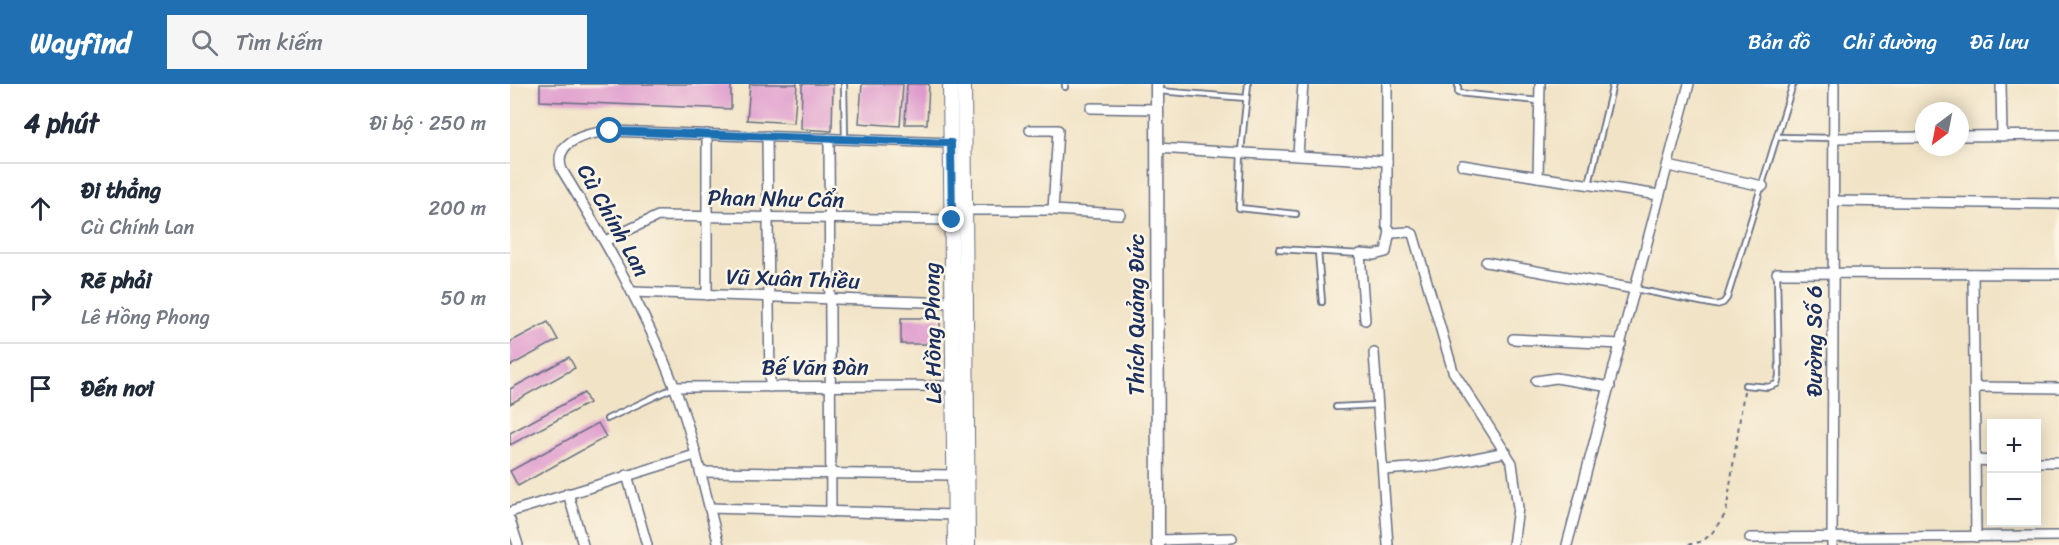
<!DOCTYPE html>
<html lang="vi">
<meta charset="utf-8">
<style>
:root{--surface:#fff;--page:#f6f6f7;--text:#1f2937;--muted:#747a83;--line:#e0e1e3;--accent:#1f6fb2}
body{margin:0;font-family:Sriracha,sans-serif;background:var(--page);color:var(--text)}
.controls{position:absolute;right:18px;bottom:18px;display:grid;overflow:hidden;border-radius:0px;box-shadow:0 3px 15px #0003}
.controls button{width:54px;height:54px;display:grid;place-items:center;padding:0;border:0;border-bottom:2px solid var(--line);background:var(--surface);color:var(--text);font:30px sans-serif}
.compass{position:absolute;left:1405px;top:18px;width:54px;height:54px;border-radius:50%;background:var(--surface);box-shadow:0 3px 15px #0003;rotate:212deg}
.stop{position:absolute;width:18px;height:18px;margin:-14px;border:4px solid #1f6fb2;border-radius:50%;background:#fff}
.stop.end{background:#1f6fb2;border-color:#fff;box-shadow:0 2px 6px #0008}
.list{margin:0;padding:0;list-style:none}
h2{display:flex;justify-content:space-between;align-items:center;height:78px;margin:0;padding:0 24px;font-size:26px}
h2 small{font-size:20px;font-weight:400;color:var(--muted)}
.list li{display:grid;grid-template-columns:39px 1fr auto;gap:18px;align-items:center;box-sizing:border-box;height:90px;padding:0 24px;border-top:2px solid var(--line)}
.list b{display:block;font-size:22px;white-space:nowrap}
.list p{margin:0;font-size:20px;white-space:nowrap;color:var(--muted)}
.list em{font-size:20px;font-style:normal;color:var(--muted)}
.icon{flex:none;width:33px;height:33px;fill:none;stroke:currentColor;stroke-width:2;stroke-linecap:round;stroke-linejoin:round}
.map{position:relative;flex:none;width:1549px;height:461px;overflow:hidden}
header{display:flex;align-items:center;gap:36px;box-sizing:border-box;height:84px;padding:0 30px;background:var(--accent);color:#fff}
header strong{font-size:28px}
nav{display:flex;gap:33px;margin-inline-start:auto;font-size:21px}
.search{width:420px;height:54px;background:var(--page);display:flex;align-items:center;gap:15px;box-sizing:border-box;padding:0 21px;border-radius:0px;color:var(--muted);font-size:22px}
main{display:flex}
aside{flex:1;background:var(--surface)}
.map>svg:first-child{display:block}
</style>
<header>
<strong>Wayfind</strong>
<div class="search"><svg class="icon" aria-label="search" viewBox="0 0 24 24"><circle cx="10" cy="10" r="6"/><path d="M15 15l6 6"/></svg>Tìm kiếm</div>
<nav><a>Bản đồ</a><a>Chỉ đường</a><a>Đã lưu</a></nav>
</header>
<main>
<aside>
<h2>4 phút<small>Đi bộ · 250 m</small></h2>
<ul class="list">
<li><svg class="icon" aria-label="ahead" viewBox="0 0 24 24"><path d="M12 20V5M6 11l6-6 6 6"/></svg><div><b>Đi thẳng</b><p>Cù Chính Lan</p></div><em>200 m</em></li>
<li><svg class="icon" aria-label="right" viewBox="0 0 24 24"><path d="M7 20v-9h11M14 6l5 5-5 5"/></svg><div><b>Rẽ phải</b><p>Lê Hồng Phong</p></div><em>50 m</em></li>
<li><svg class="icon" aria-label="arrive" viewBox="0 0 24 24"><path d="M6 21V4h12l-3 4 3 4H6"/></svg><div><b>Đến nơi</b></div></li>
</ul>
</aside>
<div class="map">
<svg width="1549" height="461" viewBox="0 0 1549 461">
<rect width="100%" height="100%" fill="#fcf5e5"/>
<filter id="ink" filterUnits="userSpaceOnUse"><feTurbulence type="fractalNoise" baseFrequency=".0167" numOctaves="2"/><feDisplacementMap in="SourceGraphic" scale="12" xChannelSelector="R" yChannelSelector="G"/><feConvolveMatrix kernelMatrix="1 2 1 2 8 2 1 2 1" color-interpolation-filters="sRGB"/></filter>
<filter id="wash" filterUnits="userSpaceOnUse"><feTurbulence type="fractalNoise" baseFrequency=".008" numOctaves="4" result="noise"/><feDisplacementMap in="SourceGraphic" scale="24" xChannelSelector="R" yChannelSelector="G"/><feGaussianBlur stdDeviation="1.35" result="paint"/><feColorMatrix in="noise" values="0 0 0 0 0 0 0 0 0 0 0 0 0 0 0 0 0 1.4 0 .05"/><feComposite in="paint" operator="in"/></filter>
<g filter="url(#wash)">
<rect width="100%" height="100%" fill="#f1e3c6"/>
<g id="blocks">
<g fill="#de98cc">
<polygon points="30,0 221,0 221,25 30,17"/>
<polygon points="240,0 287,0 284,39 237,36"/>
<polygon points="292,0 323,0 322,47 291,45"/>
<polygon points="352,0 393,0 390,42 349,39"/>
<polygon points="397,0 419,0 417,40 395,40"/>
<rect x="391" y="234" width="39" height="26"/>
<polygon points="38,238 48,256 0,282 0,258"/>
<polygon points="59,273 65,284 0,320 0,305"/>
<polygon points="74,309 79,319 0,361 0,349"/>
<polygon points="88,339 96,353 8,402 0,387"/>
</g>
</g>
</g>
<g filter="url(#ink)">
<use href="#blocks" fill-opacity="0" stroke="#666e82" stroke-width="1.5"/>
<g fill="none" stroke-linecap="round" stroke-linejoin="round">
<g stroke="#666e82" stroke-width="8">
<g id="service">
<polyline points="334,0 335,54"/>
<polyline points="555,0 555,3"/>
<polyline points="738,0 731,67 729,124 786,130"/>
<polyline points="948,0 948,9 1029,17"/>
<polyline points="649,7 736,14"/>
<polyline points="1269,53 1325,54"/>
<polyline points="1079,100 1103,0"/>
<polyline points="769,165 850,170"/>
<polyline points="808,167 812,218"/>
<polyline points="1125,205 1206,221 1213,219 1217,214 1283,0"/>
<polyline points="1235,301 1258,303 1267,300 1269,292 1267,189"/>
<polyline points="826,323 868,321"/>
<polyline points="97,335 165,303"/>
</g>
</g>
<g stroke="#666e82" stroke-width="12">
<g id="minor">
<polyline points="877,0 877,142 882,149 899,148 903,150 943,287 1002,379 1008,424 1003,461"/>
<polyline points="1030,0 1028,93 1149,111"/>
<polyline points="1491,0 1492,52"/>
<polyline points="581,24 646,25"/>
<polyline points="257,52 260,303"/>
<polyline points="1450,52 1549,51"/>
<polyline points="319,54 321,428"/>
<polyline points="1325,54 1414,53"/>
<polyline points="646,64 877,77"/>
<polyline points="788,70 793,0"/>
<polyline points="952,81 1028,93"/>
<polyline points="1158,82 1253,102"/>
<polyline points="1324,117 1549,120"/>
<polyline points="457,126 543,126 548,46 520,46"/>
<polyline points="543,126 610,130"/>
<polyline points="95,157 148,132 442,136"/>
<polyline points="976,178 1125,205"/>
<polyline points="1267,189 1549,190"/>
<polyline points="1463,190 1466,453"/>
<polyline points="122,208 443,219"/>
<polyline points="197,211 197,50"/>
<polyline points="855,236 850,170 864,171 876,168 880,147"/>
<polyline points="1003,255 1111,260"/>
<polyline points="864,269 878,461"/>
<polyline points="1026,297 1046,294 1100,303"/>
<polyline points="165,303 445,302"/>
<polyline points="1465,303 1549,304"/>
<polyline points="1466,376 1482,377"/>
<polyline points="1526,378 1549,378"/>
<polyline points="874,386 926,382 996,368"/>
<polyline points="190,388 445,391"/>
<polyline points="117,391 137,461"/>
<polyline points="58,409 73,461"/>
<polyline points="199,424 445,431"/>
<polyline points="0,428 185,371"/>
<polyline points="0,436 8,461"/>
<polyline points="1240,454 1549,452"/>
<polyline points="648,456 722,454"/>
<path d="M209 461C195 409 184 353 164 302 135 226 95 156 52 86 41 57 78 49 100 47L442 59"/>
<polyline points="1057,461 1179,0"/>
<polyline points="1322,461 1324,0"/>
</g>
</g>
<g stroke="#666e82" stroke-width="15">
<polyline id="tertiary" points="647,0 648,461"/>
</g>
<g stroke="#666e82" stroke-width="16">
<g id="secondary">
<polyline points="440,0 445,461"/>
<polyline points="454,0 458,461"/>
</g>
</g>
<polyline stroke="#666e82" stroke-width="2" stroke-dasharray="4.5 4.5" stroke-linecap="butt" points="1178,461 1193,457 1202,449 1216,429 1234,307"/>
<use href="#service" stroke="#fff" stroke-width="4.5"/>
<use href="#minor" stroke="#fff" stroke-width="9"/>
<use href="#tertiary" stroke="#fff" stroke-width="12"/>
<use href="#secondary" stroke="#fff" stroke-width="14"/>
</g>
</g>
<g fill="none" stroke-linecap="round" stroke-linejoin="round" filter="url(#ink)">
<polyline stroke="#1f6fb2" stroke-width="8" points="100,47 441,59 442,136"/>
</g>
<g text-anchor="middle" stroke-width="5" stroke-linejoin="round" paint-order="stroke">
<g font-size="22" fill="#1b2f5e" stroke="#fcf5e5">
<text transform="translate(266 114) rotate(1)" y="8">Phan Như Cẩn</text>
<text transform="translate(104 136) rotate(61)" y="8">Cù Chính Lan</text>
<text transform="translate(283 194) rotate(2)" y="8">Vũ Xuân Thiều</text>
<text transform="translate(626 231) rotate(-90)" y="8">Thích Quảng Đức</text>
<text transform="translate(422 249) rotate(-91)" y="8">Lê Hồng Phong</text>
<text transform="translate(1304 257) rotate(-90)" y="8">Đường Số 6</text>
<text x="305" y="291">Bế Văn Đàn</text>
</g>
</g>
</svg>
<div class="controls">
<button>+</button>
<button>−</button>
</div>
<svg class="compass" viewBox="-18 -18 36 36"><path d="M0-13l5 13h-10z" fill="#e53935"/><path d="M0 13l5-13h-10z" fill="#747a83"/></svg>
<div class="stop" style="left:100px;top:47px"></div>
<div class="stop end" style="left:442px;top:136px"></div>
</div>
</main>
